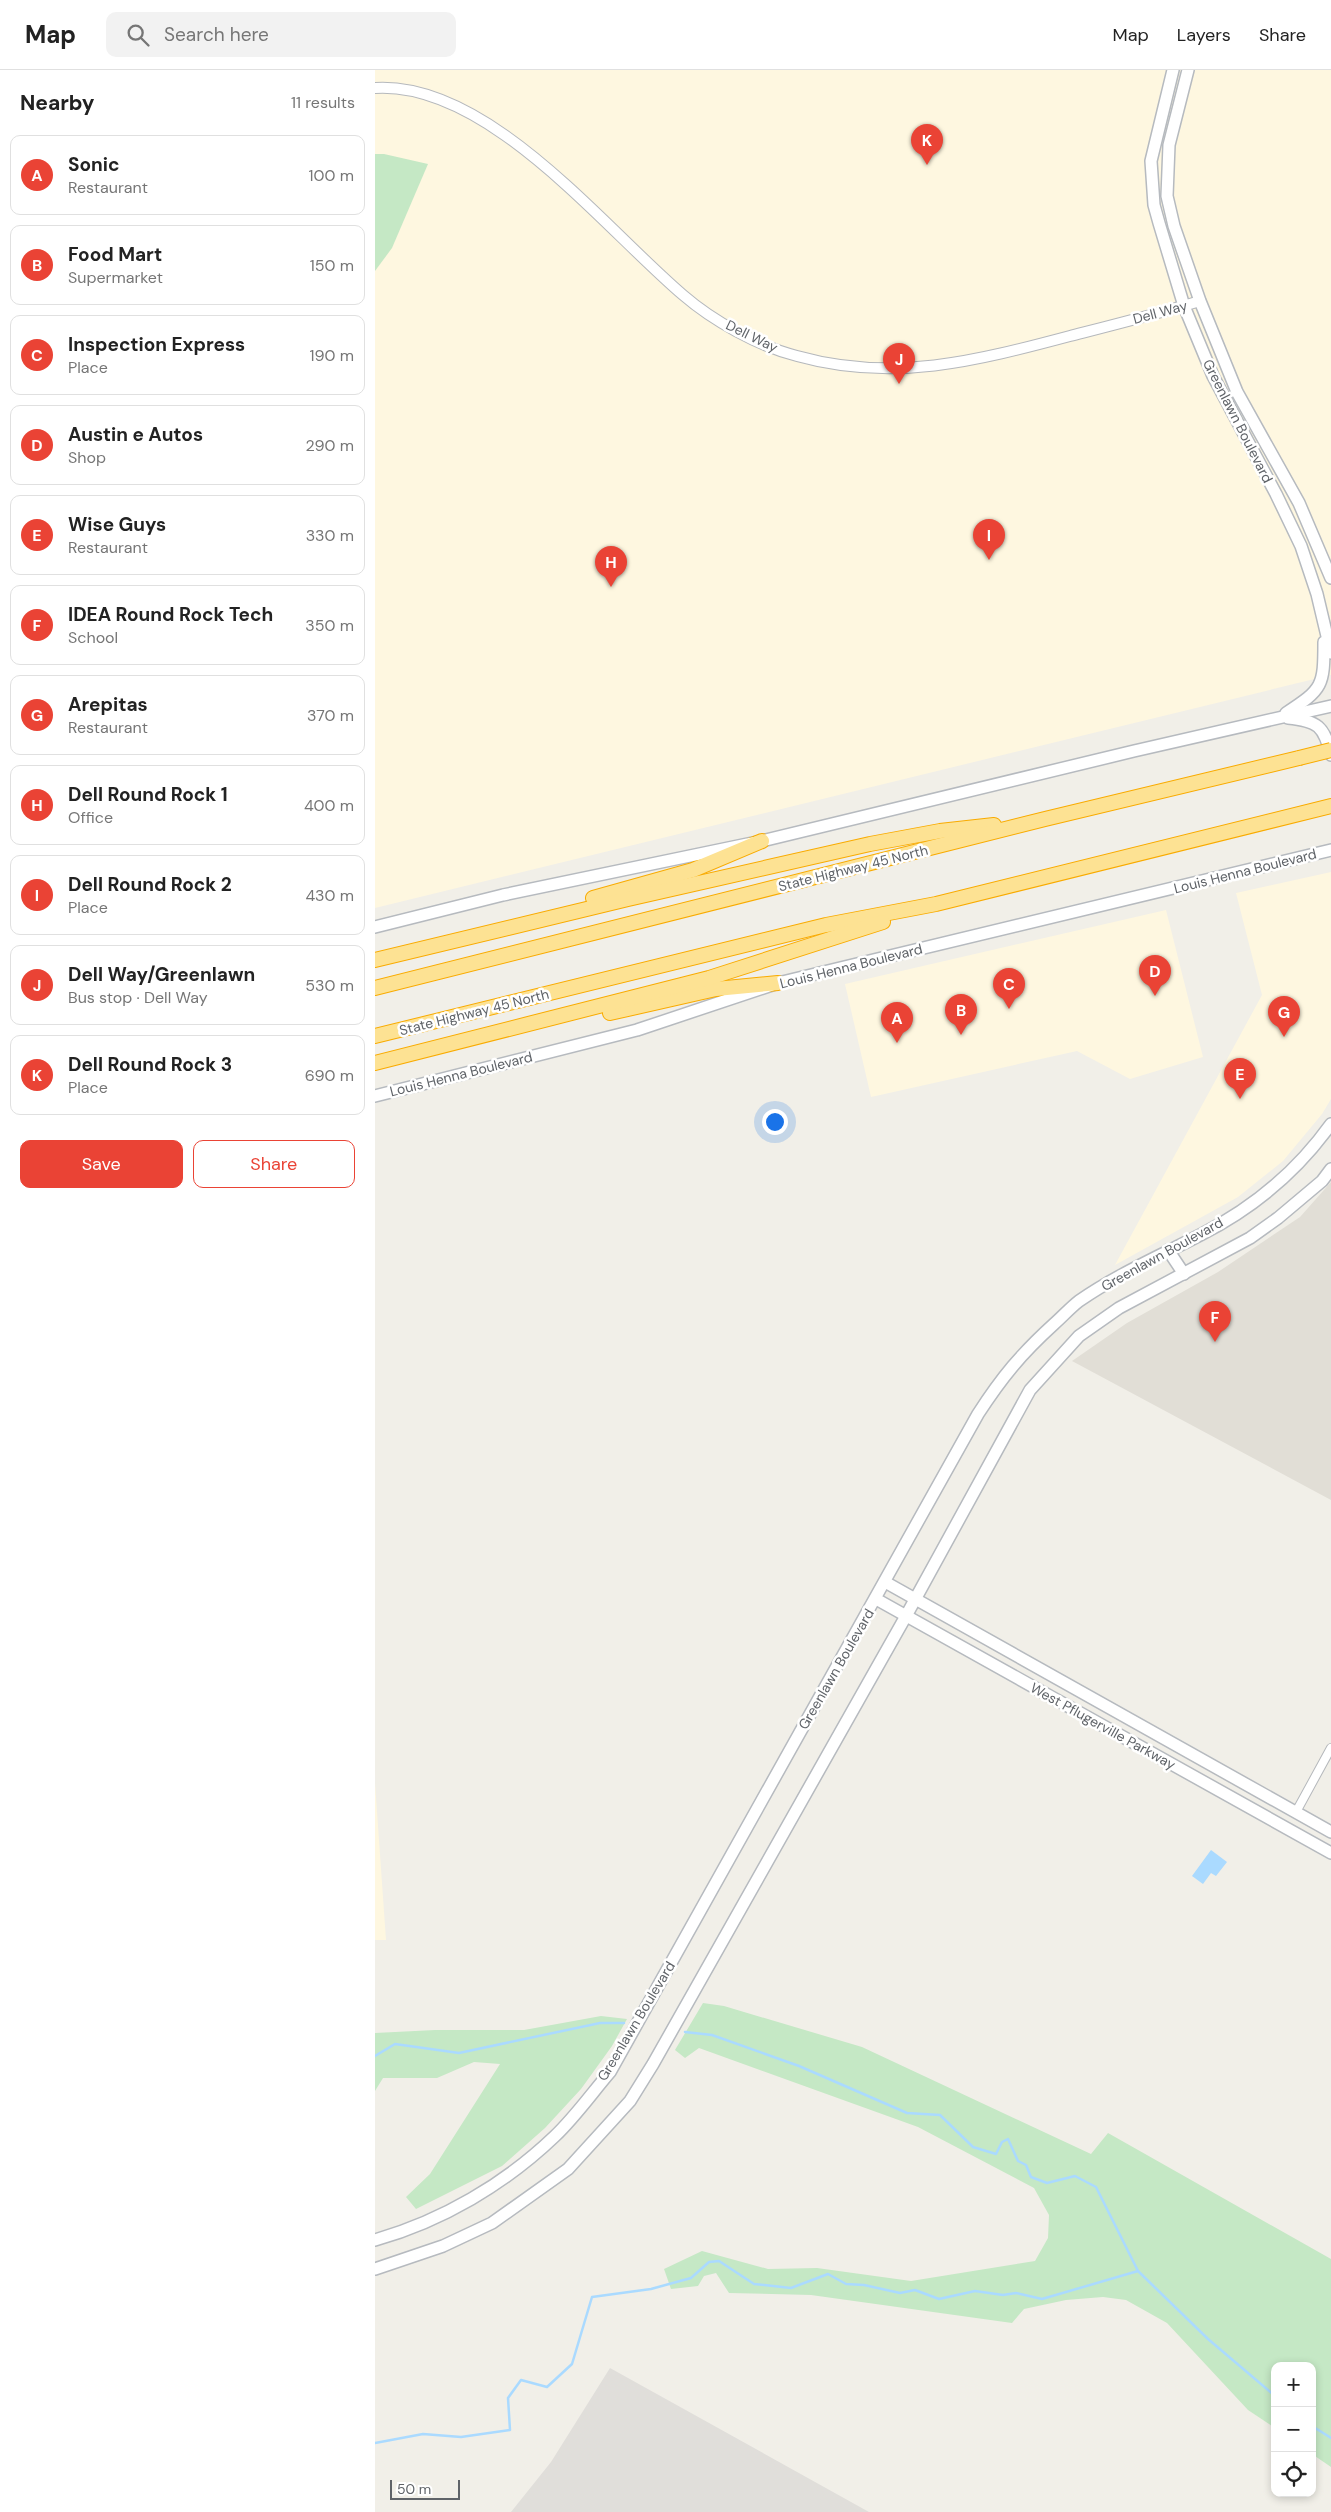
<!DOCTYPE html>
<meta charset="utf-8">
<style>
:root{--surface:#fff;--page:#f2f2f2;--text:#222;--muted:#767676;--line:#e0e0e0;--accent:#ea4335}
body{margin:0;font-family:"DM Sans",sans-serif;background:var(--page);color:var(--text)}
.controls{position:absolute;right:15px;bottom:15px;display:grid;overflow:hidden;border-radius:10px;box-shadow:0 2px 8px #0003}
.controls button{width:45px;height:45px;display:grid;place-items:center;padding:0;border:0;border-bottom:1px solid var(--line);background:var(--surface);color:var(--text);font:25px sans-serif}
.scale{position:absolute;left:15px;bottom:12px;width:70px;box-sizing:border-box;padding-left:5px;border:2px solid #5f6368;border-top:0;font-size:14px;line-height:18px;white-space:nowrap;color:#5f6368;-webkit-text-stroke:4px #fff;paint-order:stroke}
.you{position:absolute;left:399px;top:1051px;width:18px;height:18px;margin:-12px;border:4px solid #fff;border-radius:50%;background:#1a73e8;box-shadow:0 0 0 8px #1a73e833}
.badge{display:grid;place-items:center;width:32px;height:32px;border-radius:50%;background:var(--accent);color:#fff;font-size:16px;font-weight:700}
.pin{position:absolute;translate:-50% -41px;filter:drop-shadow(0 1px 2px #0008)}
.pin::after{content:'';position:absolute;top:26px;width:18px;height:15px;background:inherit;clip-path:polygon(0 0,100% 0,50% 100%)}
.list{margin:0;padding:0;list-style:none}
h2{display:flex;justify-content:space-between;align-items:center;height:65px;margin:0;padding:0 20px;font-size:21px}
h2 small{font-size:16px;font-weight:400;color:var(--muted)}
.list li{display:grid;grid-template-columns:32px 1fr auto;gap:15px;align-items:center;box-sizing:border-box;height:80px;margin:0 10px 10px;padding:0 10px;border:1px solid var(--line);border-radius:10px}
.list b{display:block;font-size:19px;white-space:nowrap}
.list p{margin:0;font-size:16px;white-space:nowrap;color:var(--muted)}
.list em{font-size:16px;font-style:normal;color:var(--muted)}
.actions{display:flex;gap:10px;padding:15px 20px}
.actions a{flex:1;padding:11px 0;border:1px solid var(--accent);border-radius:10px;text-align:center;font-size:18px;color:var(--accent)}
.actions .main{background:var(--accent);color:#fff}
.icon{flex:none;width:28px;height:28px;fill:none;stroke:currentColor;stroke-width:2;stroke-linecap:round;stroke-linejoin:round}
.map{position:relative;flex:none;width:956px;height:2442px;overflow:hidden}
header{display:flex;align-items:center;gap:30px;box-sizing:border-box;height:70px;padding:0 25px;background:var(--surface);border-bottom:1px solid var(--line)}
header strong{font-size:24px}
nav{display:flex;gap:28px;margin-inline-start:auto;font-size:18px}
.search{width:350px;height:45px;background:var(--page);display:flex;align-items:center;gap:12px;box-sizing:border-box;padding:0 18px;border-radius:10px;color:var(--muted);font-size:19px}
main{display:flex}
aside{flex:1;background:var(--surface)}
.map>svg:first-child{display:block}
</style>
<header>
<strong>Map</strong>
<div class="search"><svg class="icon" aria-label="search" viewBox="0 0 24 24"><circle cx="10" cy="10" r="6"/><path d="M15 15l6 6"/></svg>Search here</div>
<nav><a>Map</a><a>Layers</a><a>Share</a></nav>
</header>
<main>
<aside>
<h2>Nearby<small>11 results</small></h2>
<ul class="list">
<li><span class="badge">A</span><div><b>Sonic</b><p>Restaurant</p></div><em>100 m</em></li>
<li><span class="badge">B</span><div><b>Food Mart</b><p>Supermarket</p></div><em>150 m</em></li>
<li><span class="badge">C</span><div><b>Inspection Express</b><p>Place</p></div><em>190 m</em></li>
<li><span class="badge">D</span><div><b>Austin e Autos</b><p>Shop</p></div><em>290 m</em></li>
<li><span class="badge">E</span><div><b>Wise Guys</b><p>Restaurant</p></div><em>330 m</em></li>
<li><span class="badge">F</span><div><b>IDEA Round Rock Tech</b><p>School</p></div><em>350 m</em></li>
<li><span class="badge">G</span><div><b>Arepitas</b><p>Restaurant</p></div><em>370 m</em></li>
<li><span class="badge">H</span><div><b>Dell Round Rock 1</b><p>Office</p></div><em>400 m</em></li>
<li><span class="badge">I</span><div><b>Dell Round Rock 2</b><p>Place</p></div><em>430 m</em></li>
<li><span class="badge">J</span><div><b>Dell Way/Greenlawn</b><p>Bus stop · Dell Way</p></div><em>530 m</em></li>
<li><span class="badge">K</span><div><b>Dell Round Rock 3</b><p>Place</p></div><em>690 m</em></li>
</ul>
<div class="actions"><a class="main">Save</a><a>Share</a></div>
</aside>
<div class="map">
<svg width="956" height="2442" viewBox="0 0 956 2442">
<rect width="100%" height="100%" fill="#f1efe8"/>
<g fill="#fef7e0">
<polygon points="0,0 956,0 956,605 0,838"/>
<polygon points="956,802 956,1029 947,1044 908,1091 863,1127 740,1195 887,925 861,823"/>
<polygon points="791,840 828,987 755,1009 702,981 496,1027 470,914"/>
<polygon points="0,1713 11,1870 0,1870"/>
</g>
<polygon fill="#e0deda" points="235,2298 494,2442 136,2442 176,2392"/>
<polygon fill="#e1ded6" points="956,1112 956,1430 697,1291 752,1253 843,1202 925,1147"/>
<g fill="#c5e8c5">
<polygon points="0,84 9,84 53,94 17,178 0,201"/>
<polygon points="328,1933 349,1936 487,1977 716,2084 733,2063 956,2189 956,2397 937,2384 937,2296 900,2296 900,2358 873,2340 792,2253 751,2230 728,2227 691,2230 649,2239 637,2253 436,2225 354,2223 341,2203 329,2206 323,2216 296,2219 289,2199 327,2181 393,2199 442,2198 536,2211 660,2191 673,2168 674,2145 659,2118 543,2057 324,1978 310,1988 300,1980"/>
<polygon points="226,1946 252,1949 237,1976 206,2019 170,2058 127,2096 41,2139 31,2127 55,2104 125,1994 99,1992 62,2008 8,2008 0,2021 0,1963 60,1960 149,1960"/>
</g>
<polygon fill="#aadaff" points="836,1780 852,1792 841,1806 836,1803 828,1814 817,1806"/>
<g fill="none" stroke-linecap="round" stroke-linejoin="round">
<g stroke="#aadaff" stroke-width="2.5">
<polyline points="310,1962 337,1965 424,1996 532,2043 565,2045 598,2077 621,2084 627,2072 633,2069 643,2091 651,2095 656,2107 672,2113 700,2106 721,2117 763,2201 833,2269 900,2326"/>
<polyline points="0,1986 20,1974 84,1983 225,1953 249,1953"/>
<polyline points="937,2356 956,2368"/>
<polyline points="0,2373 48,2364 86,2367 135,2360 133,2328 146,2310 172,2317 197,2294 217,2227 276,2219 316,2208 334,2192 344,2191 379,2214 416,2218 453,2204 471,2214 489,2215 525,2223 540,2220 564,2229 600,2221 628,2225 641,2223 667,2229 763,2201"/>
</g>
<g stroke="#b5b8bc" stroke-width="10">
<polyline id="minor" points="921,1742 956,1678"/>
</g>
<g stroke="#b5b8bc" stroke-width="12">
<path id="tertiary" d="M0 18C113 11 228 157 308 225 338 251 383 276 422 286 518 313 601 291 695 266 738 255 782 244 825 231"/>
</g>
<g stroke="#b6babf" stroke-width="14">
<g id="secondary">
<polyline points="798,0 776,91 779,135 784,153 809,236 838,306 901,424 926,476 942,524 956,583"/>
<polyline points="813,0 794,75 792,126 799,156 825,231 862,322 924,433 956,508"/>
<path d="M911 643C948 619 949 616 949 572"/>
<path d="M913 648C943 651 949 656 956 685"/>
<polyline points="0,857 128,825 387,771 759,681 956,636"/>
<polyline points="0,1026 262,960 403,913 956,780"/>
<polyline points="793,1180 809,1204"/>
<polyline points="510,1512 956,1762"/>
<polyline points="501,1529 956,1783"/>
<path d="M0 2170C67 2151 130 2114 180 2066 200 2047 217 2023 235 2002L603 1344C627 1307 646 1284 679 1254 687 1247 695 1238 704 1231 743 1204 785 1186 827 1164 878 1138 923 1100 956 1054"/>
<polyline points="0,2199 68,2176 117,2153 193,2099 255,2031 278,1994 531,1546 655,1320 704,1266 744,1238 875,1168 903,1148 947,1111 956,1099"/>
</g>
</g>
<g stroke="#f9ab00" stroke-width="16">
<g id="motorway">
<polyline points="218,828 318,800 387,771"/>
<polyline points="0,890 253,829 495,774 565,761 619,755"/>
<polyline points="0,918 670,749 924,688"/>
<polyline points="235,943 341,919 403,913"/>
<polyline points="0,966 451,855 561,834 956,736"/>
<polyline points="0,993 334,908 508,852"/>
</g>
</g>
<use href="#minor" stroke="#fff" stroke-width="8"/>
<use href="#tertiary" stroke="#fff" stroke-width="10"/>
<use href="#secondary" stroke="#fff" stroke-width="11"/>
<use href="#motorway" stroke="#fde293" stroke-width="14"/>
<g stroke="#f9ab00" stroke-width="16" stroke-linecap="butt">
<polyline id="motorway-bridge" points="924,688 956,680"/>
</g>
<use href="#motorway-bridge" stroke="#fde293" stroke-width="14"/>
</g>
<g text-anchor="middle" stroke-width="5" stroke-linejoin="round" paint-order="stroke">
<g font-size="14" fill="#5f6368" stroke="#fff">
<text transform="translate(785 242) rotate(-15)" y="5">Dell Way</text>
<text transform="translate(377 266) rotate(26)" y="5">Dell Way</text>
<text transform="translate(863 351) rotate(63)" y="5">Greenlawn Boulevard</text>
<text transform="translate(478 798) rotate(-14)" y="5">State Highway 45 North</text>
<text transform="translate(870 801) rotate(-14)" y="5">Louis Henna Boulevard</text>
<text transform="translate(476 896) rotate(-14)" y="5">Louis Henna Boulevard</text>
<text transform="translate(99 942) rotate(-14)" y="5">State Highway 45 North</text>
<text transform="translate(86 1004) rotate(-14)" y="5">Louis Henna Boulevard</text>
<text transform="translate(787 1184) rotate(-29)" y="5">Greenlawn Boulevard</text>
<text transform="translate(461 1599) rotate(-60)" y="5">Greenlawn Boulevard</text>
<text transform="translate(728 1656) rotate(29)" y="5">West Pflugerville Parkway</text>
<text transform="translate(261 1951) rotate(-59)" y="5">Greenlawn Boulevard</text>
</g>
</g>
</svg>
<div class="controls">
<button>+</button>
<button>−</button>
<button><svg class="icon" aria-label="locate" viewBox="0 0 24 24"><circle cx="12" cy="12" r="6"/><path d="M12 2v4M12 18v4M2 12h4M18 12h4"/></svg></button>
</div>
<div class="scale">50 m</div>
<div class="you"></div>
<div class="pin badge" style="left:522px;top:973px">A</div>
<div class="pin badge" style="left:586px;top:965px">B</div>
<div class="pin badge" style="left:634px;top:939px">C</div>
<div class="pin badge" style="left:780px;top:926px">D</div>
<div class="pin badge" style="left:865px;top:1029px">E</div>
<div class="pin badge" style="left:840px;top:1272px">F</div>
<div class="pin badge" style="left:909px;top:967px">G</div>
<div class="pin badge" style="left:236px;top:517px">H</div>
<div class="pin badge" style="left:614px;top:490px">I</div>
<div class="pin badge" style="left:524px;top:314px">J</div>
<div class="pin badge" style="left:552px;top:95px">K</div>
</div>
</main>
